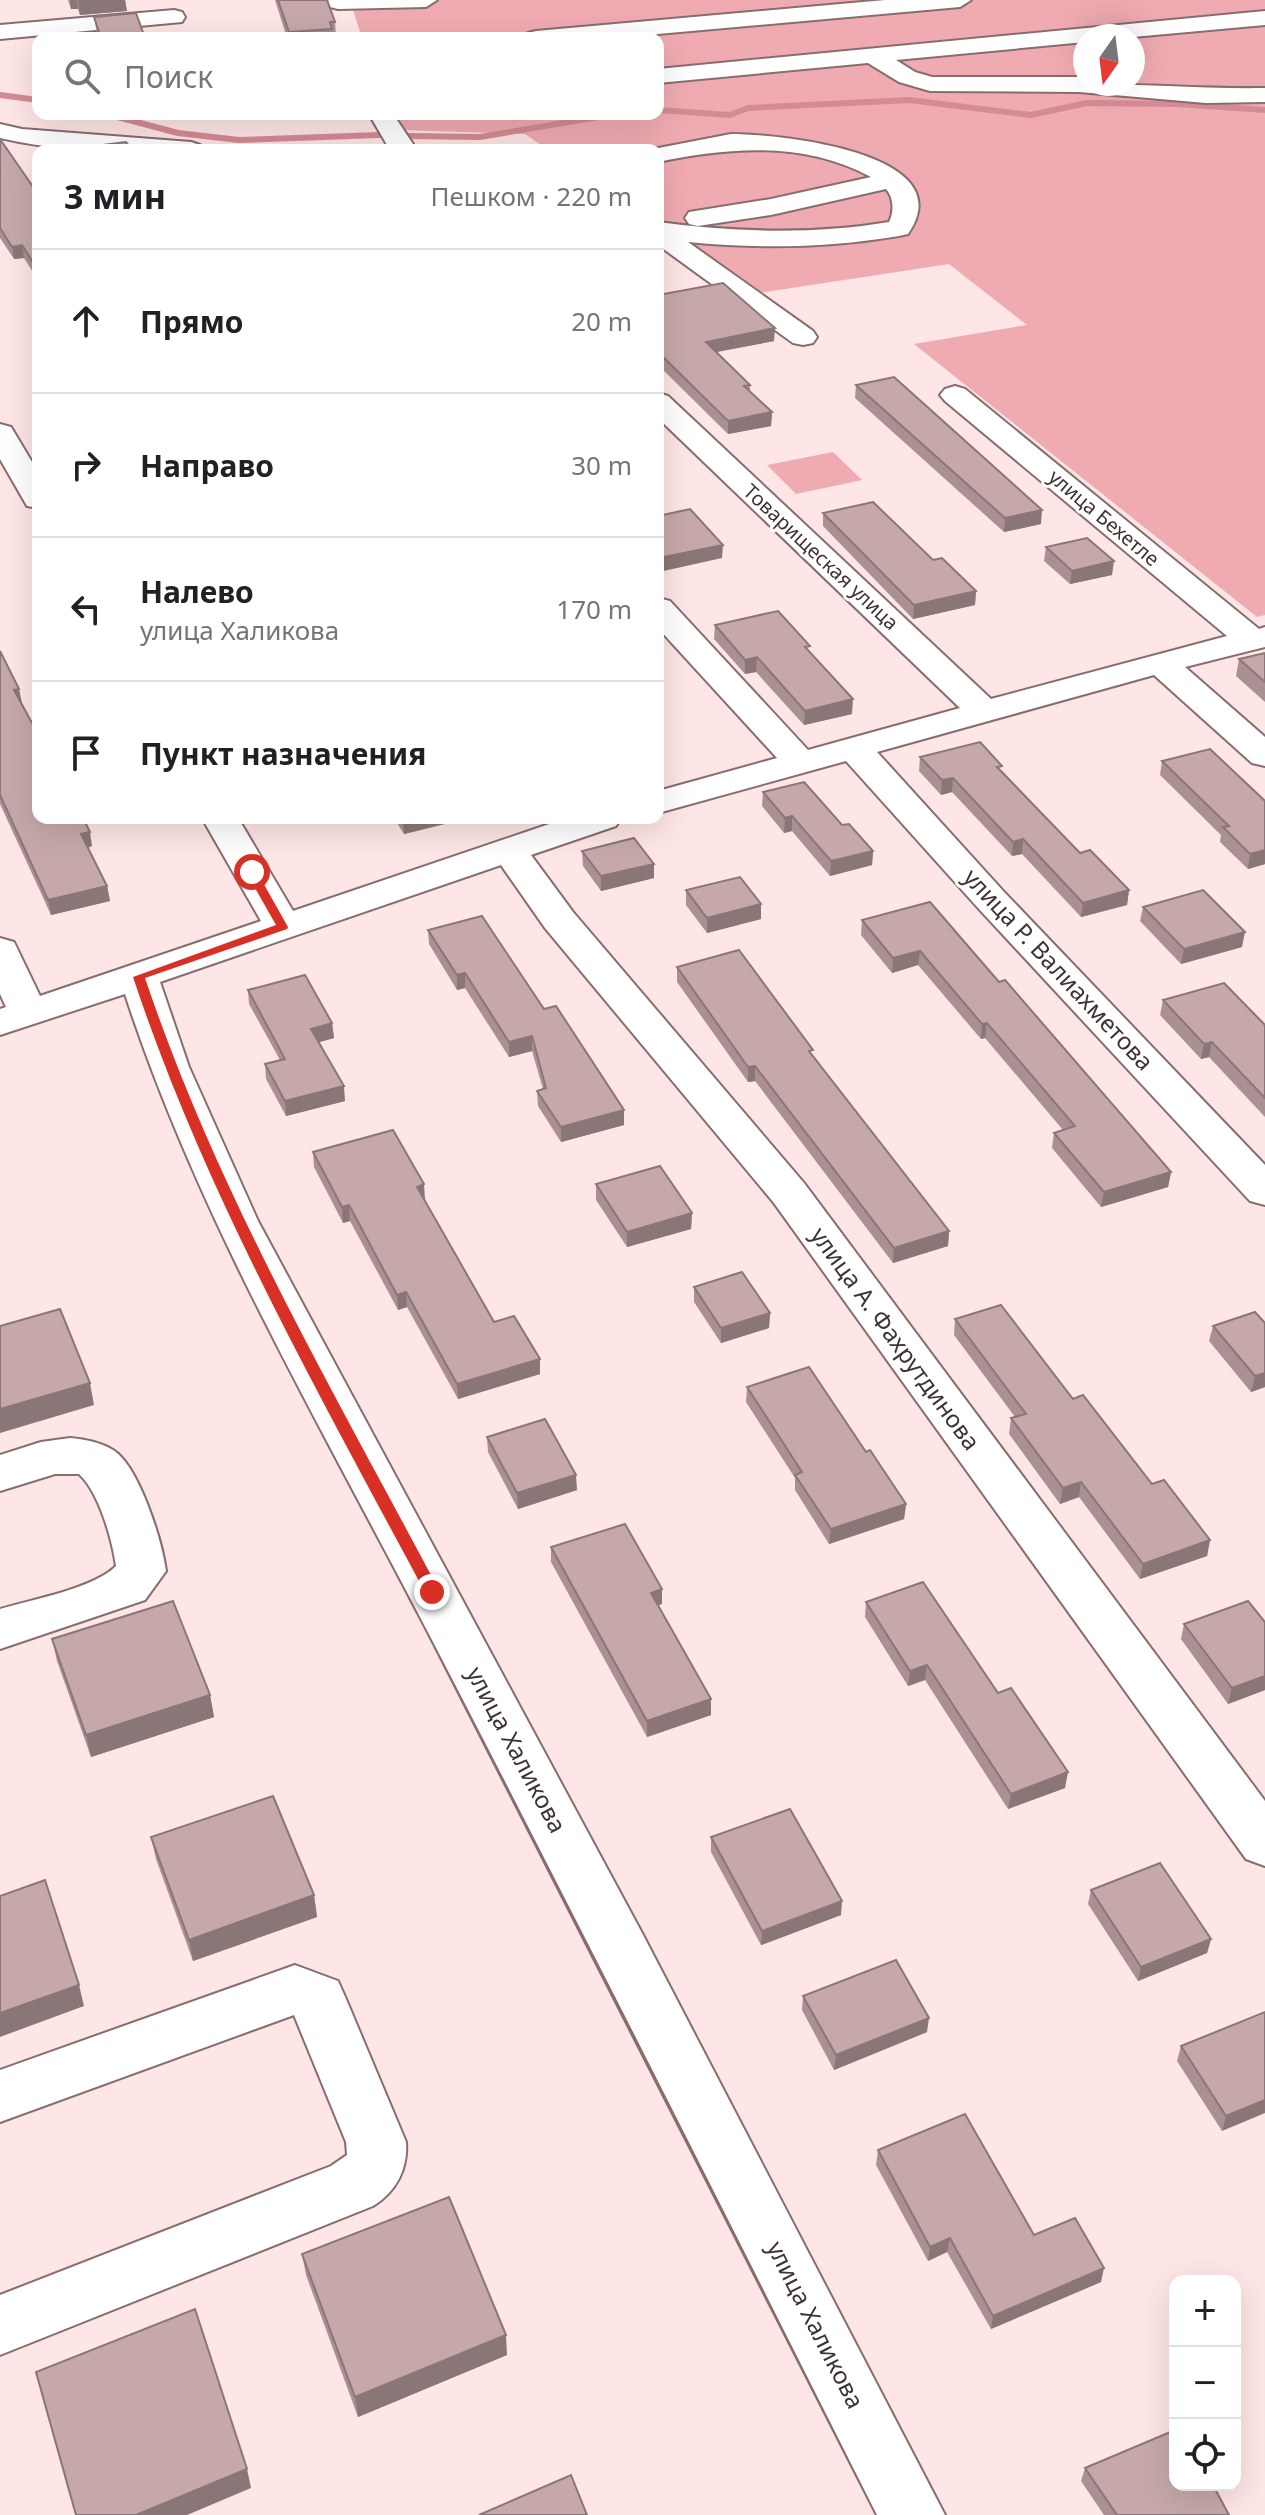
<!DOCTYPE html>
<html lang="ru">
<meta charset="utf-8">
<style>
:root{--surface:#fff;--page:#f2f2f2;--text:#202124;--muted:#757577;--line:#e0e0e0}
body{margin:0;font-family:"Noto Sans",sans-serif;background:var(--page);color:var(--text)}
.controls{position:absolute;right:24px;bottom:24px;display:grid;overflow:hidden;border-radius:16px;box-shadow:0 8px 32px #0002}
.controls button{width:72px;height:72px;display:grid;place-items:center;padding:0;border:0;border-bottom:2px solid var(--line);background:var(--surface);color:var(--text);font:40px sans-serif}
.compass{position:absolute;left:1073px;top:24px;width:72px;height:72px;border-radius:50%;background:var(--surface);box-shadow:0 8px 32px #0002;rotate:194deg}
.stop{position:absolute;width:24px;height:24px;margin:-18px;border:6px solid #d93025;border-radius:50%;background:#fff}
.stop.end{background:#d93025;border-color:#fff;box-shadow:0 2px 8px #0008}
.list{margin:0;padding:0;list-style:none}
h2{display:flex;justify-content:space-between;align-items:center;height:104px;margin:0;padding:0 32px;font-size:34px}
h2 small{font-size:26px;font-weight:400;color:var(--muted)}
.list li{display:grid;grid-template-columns:52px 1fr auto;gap:24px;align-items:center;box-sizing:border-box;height:144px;padding:0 32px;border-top:2px solid var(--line)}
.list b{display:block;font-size:30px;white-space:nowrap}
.list p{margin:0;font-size:26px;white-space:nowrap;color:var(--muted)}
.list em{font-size:26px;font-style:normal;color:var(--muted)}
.icon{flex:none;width:44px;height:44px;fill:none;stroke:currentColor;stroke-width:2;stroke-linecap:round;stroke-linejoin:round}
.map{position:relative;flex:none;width:1265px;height:2515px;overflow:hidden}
.search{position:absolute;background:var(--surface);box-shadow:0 8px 32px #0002;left:32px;top:32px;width:632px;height:88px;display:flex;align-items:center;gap:20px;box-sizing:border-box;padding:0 28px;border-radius:16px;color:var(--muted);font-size:30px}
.panel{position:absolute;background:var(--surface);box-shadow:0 8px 32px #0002;left:32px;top:144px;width:632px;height:680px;border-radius:16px}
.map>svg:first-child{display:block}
</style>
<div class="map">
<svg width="1265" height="2515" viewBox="0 0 1265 2515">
<rect width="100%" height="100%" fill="#fee5e6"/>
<g fill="#f0abb2" fill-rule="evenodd">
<path d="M350 0H1265V615L1257 617 914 344 1027 325 949 264 753 294 658 227V150H548L525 134 399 130 391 114H658V38H362ZM1085 36H1133V84H1085Z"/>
<polygon points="833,452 862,480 796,494 767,465"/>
</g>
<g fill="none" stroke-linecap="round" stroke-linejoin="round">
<g stroke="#d58b93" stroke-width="6">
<polyline points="0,95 38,100"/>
<polyline points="658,110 730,115 748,108 909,100 1031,115 1087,103 1177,104 1265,110"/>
<polyline points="106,114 178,133 239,140 379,135"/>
<polyline points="409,136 480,137 616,114"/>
</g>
<g stroke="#886d6f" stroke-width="4">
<g id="minor">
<polygon points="328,0 437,0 426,7 338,9 330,7"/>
<polygon points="885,0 971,0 960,7 613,38 524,38 528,33 536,31"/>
<polygon points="174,10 182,12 185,17 182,22 0,39 0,25"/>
<path d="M1265 11V25L1133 37 1085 36V42L896 60 915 72 932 77H1085V84C1145 84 1204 89 1265 88V102L1206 103 1079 92 930 91 899 82 868 63 658 83V69Z"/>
<polygon points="369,114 393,114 417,150 390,150"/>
<path d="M0 124 22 129 191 142 200 145 204 150C136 150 66 154 0 138Z"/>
<path d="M731 134C776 134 965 152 908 234L899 236C828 248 759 249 688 242L813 331 817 337 813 343 803 345 793 343 658 245V222C735 232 812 235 889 222 894 212 894 198 886 189L771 215 698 226 689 224 685 218 689 212 771 199 871 177C804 141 730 147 658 162V150H648Z"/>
<polygon points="955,386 965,389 1259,629 1265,627 1265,647 1185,667 1265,737 1265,766 1252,763 1154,675 877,752 1005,893 1265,1165 1265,1205 1250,1201 979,909 846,761 658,813 658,791 777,758 658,628 658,598 670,601 808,750 960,708 658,418 658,393 668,396 991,699 1227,636 945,401 940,395 945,389"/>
<polygon points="0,424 11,427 38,472 38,508 27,506 0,459"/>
<path d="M202 818H238L293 911 567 818H621L616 826 531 855 573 912 804 1183 1265 1801V1866L1246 1859 774 1203 545 928 501 865 160 982 189 1067 258 1221 642 1933 945 2515H877C730 2223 583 1931 432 1640 323 1429 199 1221 125 994L0 1035V1009L6 1007 0 994V938L14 942 40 996 261 921Z"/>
<path d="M70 1438C84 1439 100 1442 113 1450 139 1466 162 1541 166 1571L145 1600 0 1649V1609C30 1600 95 1588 116 1566 112 1539 99 1492 79 1474H55L0 1491V1455L41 1442Z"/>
<path d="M295 1965 338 1981 346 1999 406 2142C408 2169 396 2192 373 2206L0 2355V2295L331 2166 347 2155 346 2142 294 2015 0 2122V2070Z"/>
</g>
</g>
<use href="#minor" fill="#fff" fill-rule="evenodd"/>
</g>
<g fill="#aa9092">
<polygon points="68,0 125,0 127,11 80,15 78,9 71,9"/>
<polygon points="275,0 327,0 335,22 336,36 333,36 333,38 287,38"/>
<polygon points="94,17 145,38 98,38"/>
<polygon points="0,139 38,194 38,280 24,258 14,259 0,238"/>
<polygon points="658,295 774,341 717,352 750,385 750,391 772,412 771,426 728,434 658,365"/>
<polygon points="856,385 1041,524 1004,532 855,398"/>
<polygon points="823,513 933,560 976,591 975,605 913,619 823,526"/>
<polygon points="1046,547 1112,575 1070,584 1044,561"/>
<polygon points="715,625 809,652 852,714 804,725 756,672 745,674 714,639"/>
<polygon points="0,651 22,703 92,846 88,848 107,886 110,901 51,915 0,804"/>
<polygon points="1265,653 1265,702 1236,676 1239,659"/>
<polygon points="920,757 1002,771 1080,853 1129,890 1127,905 1081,917 1022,854 1012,856 952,792 941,795 919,771"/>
<polygon points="1162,761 1265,801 1265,864 1248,869 1220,842 1221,835 1160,775"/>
<polygon points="763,792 842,825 873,851 872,865 830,876 792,831 784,833 762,806"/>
<polygon points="394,818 465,818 465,819 404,834"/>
<polygon points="582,851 654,878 601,891 583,866"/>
<polygon points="686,890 761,904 761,919 707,933 686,905"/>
<polygon points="1143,907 1242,947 1181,964 1140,921"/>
<polygon points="862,920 999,982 1171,1172 1168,1187 1101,1207 1052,1148 1054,1133 1063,1130 985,1038 981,1039 918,965 892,973 861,935"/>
<polygon points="428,930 544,1009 624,1110 624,1125 561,1142 538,1106 537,1091 543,1089 532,1051 509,1057 465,988 457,990 429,944"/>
<polygon points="677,967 813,1056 949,1231 948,1246 893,1263 755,1081 748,1082 677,982"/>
<polygon points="248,990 332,1023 334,1038 319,1042 345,1101 286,1116 266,1079 265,1064 280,1060 249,1004"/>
<polygon points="1163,1000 1265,1025 1265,1117 1209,1057 1201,1059 1160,1015"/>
<polygon points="313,1152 425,1200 424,1200 494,1322 540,1374 458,1399 407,1307 398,1310 350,1221 343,1223 314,1167"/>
<polygon points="596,1184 692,1213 691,1229 627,1247 596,1200"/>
<polygon points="694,1287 770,1313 769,1328 721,1343 694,1302"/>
<polygon points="955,1319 1073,1399 1152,1484 1210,1540 1207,1556 1140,1579 1079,1497 1060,1504 1009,1434 1011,1418 1015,1417 954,1335"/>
<polygon points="1265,1323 1265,1387 1251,1392 1209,1341 1213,1326"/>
<polygon points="747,1387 866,1452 906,1504 904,1519 829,1544 795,1490 795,1478 746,1402"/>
<polygon points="487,1437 577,1490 518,1509 488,1452"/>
<polygon points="551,1547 662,1589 662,1604 658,1605 711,1715 647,1737 551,1562"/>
<polygon points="866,1602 1065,1788 1008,1809 925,1680 908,1686 865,1617"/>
<polygon points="1265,1622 1265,1690 1228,1704 1181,1639 1184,1624"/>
<polygon points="52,1639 210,1695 214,1717 91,1757 57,1661"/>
<polygon points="151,1837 314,1895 317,1917 193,1961 156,1859"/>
<polygon points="711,1837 841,1915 761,1945 711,1852"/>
<polygon points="1091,1890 1211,1939 1207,1953 1138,1981 1088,1904"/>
<polygon points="803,1996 927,2032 834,2070 802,2010"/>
<polygon points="1265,2012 1222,2131 1177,2061 1181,2046"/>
<polygon points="878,2150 1034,2235 1101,2282 991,2329 947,2252 928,2261 876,2165"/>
<polygon points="302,2254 507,2355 358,2417 306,2275"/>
<polygon points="1085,2468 1229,2515 1104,2515 1081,2481"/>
</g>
<g fill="#8b7677">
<polygon points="70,0 77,0 78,9 71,9"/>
<polygon points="78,0 125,0 127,11 80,15"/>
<polygon points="22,245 24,258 14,259 12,247"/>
<polygon points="775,328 774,341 705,354 706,342"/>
<polygon points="772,412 771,426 728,434 728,421"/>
<polygon points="1042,510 1041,524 1004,532 1005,518"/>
<polygon points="723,545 722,558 659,572 659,558"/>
<polygon points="1114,561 1112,575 1070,584 1072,571"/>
<polygon points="976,591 975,605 913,619 914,605"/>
<polygon points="757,657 756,672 745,674 745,660"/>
<polygon points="19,689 22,703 14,690"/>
<polygon points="853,699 852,714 804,725 805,711"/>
<polygon points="953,778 952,792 941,795 942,780"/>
<polygon points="792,816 792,831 784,833 785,818"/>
<polygon points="407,818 465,818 465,819 404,834 403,819"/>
<polygon points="90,832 92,846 84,849 81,834"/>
<polygon points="1023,839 1022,854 1012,856 1013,842"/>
<polygon points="1265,850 1265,864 1248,869 1250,854"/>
<polygon points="873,851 872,865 830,876 831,861"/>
<polygon points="654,864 654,878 601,891 601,876"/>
<polygon points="107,886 110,901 51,915 48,900"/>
<polygon points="1129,890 1127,905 1081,917 1083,903"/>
<polygon points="761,904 761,919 707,933 707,918"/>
<polygon points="1245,932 1242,947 1181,964 1184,949"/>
<polygon points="920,951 918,965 892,973 893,958"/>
<polygon points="465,973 465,988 457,990 457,975"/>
<polygon points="332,1023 334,1038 313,1044 311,1029"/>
<polygon points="987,1023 985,1038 981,1039 982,1024"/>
<polygon points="532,1036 532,1051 509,1057 509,1042"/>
<polygon points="1212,1042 1209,1057 1201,1059 1204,1044"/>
<polygon points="755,1066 755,1081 748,1082 748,1067"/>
<polygon points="344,1086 345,1101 286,1116 285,1101"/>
<polygon points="624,1110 624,1125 561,1142 561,1127"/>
<polygon points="1171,1172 1168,1187 1101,1207 1104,1192"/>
<polygon points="424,1184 425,1200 418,1202 417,1187"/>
<polygon points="349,1205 350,1221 343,1223 342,1207"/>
<polygon points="692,1213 691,1229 627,1247 627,1232"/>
<polygon points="949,1231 948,1246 893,1263 894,1248"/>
<polygon points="406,1292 407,1307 398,1310 397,1295"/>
<polygon points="770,1313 769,1328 721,1343 721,1328"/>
<polygon points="540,1359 540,1374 458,1399 457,1384"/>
<polygon points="1265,1373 1265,1387 1251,1392 1255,1376"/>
<polygon points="90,1383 94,1405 0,1433 0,1409"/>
<polygon points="576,1475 577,1490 518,1509 517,1493"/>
<polygon points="1081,1482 1079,1497 1060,1504 1063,1488"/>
<polygon points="906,1504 904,1519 829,1544 831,1529"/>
<polygon points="1210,1540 1207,1556 1140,1579 1143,1564"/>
<polygon points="662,1589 662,1604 651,1608 651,1593"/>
<polygon points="927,1665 925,1680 908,1686 910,1671"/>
<polygon points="1265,1676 1265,1690 1228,1704 1232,1688"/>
<polygon points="210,1695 214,1717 91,1757 86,1735"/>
<polygon points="711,1699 711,1715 647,1737 647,1721"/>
<polygon points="1068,1772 1065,1788 1008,1809 1011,1794"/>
<polygon points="314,1895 317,1917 193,1961 189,1940"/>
<polygon points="842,1901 841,1915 761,1945 762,1931"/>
<polygon points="1211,1939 1207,1953 1138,1981 1141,1967"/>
<polygon points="79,1985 84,2006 0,2037 0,2013"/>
<polygon points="929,2018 927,2032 834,2070 836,2055"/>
<polygon points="1265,2100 1265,2113 1222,2131 1226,2116"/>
<polygon points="950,2238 947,2252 928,2261 930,2247"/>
<polygon points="1104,2268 1101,2282 991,2329 993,2316"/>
<polygon points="506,2335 507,2355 358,2417 355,2397"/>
<polygon points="247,2469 251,2488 187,2515 136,2515"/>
</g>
<g fill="#c6a8aa" stroke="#8b7677" stroke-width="2">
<polygon points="278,0 327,0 335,22 330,22 332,29 289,32"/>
<polygon points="136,13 145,38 101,38 94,17"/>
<polygon points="0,139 38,194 38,270 22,245 12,247 0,228"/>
<polygon points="126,142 132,150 88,150 86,147"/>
<polygon points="327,146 330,150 304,150"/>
<polygon points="723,283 775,328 706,342 750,385 744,386 772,412 728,421 658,352 658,295"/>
<polygon points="894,377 1042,510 1005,518 856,385"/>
<polygon points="873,502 933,560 942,558 976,591 914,605 823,513"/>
<polygon points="690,509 723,545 659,558 658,516"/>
<polygon points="1087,538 1114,561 1072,571 1046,547"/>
<polygon points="778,611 810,646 805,647 853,699 805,711 757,657 745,660 715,625"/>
<polygon points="0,651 19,689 14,690 38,734 38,818 83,818 90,832 81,834 107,886 48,900 0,795"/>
<polygon points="1265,653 1265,682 1239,659"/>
<polygon points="980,742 1002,766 997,767 1080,853 1090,850 1129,890 1083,903 1023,839 1013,842 953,778 942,780 920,757"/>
<polygon points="1210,749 1265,801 1265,850 1250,854 1223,827 1229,826 1162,761"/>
<polygon points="804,782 842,825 849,824 873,851 831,861 792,816 785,818 763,792"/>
<polygon points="634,838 654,864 601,876 582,851"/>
<polygon points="740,877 761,904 707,918 686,890"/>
<polygon points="1203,890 1245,932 1184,949 1143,907"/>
<polygon points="930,902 999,982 1005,980 1171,1172 1104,1192 1054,1133 1075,1126 987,1023 982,1024 920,951 893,958 862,920"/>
<polygon points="482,916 544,1009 556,1006 624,1110 561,1127 537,1091 546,1088 532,1036 509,1042 465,973 457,975 428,930"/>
<polygon points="739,950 813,1050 809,1051 949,1231 894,1248 755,1066 748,1067 677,967"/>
<polygon points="305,975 332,1023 311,1029 344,1086 285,1101 265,1064 285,1059 248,990"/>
<polygon points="1224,983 1265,1025 1265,1098 1212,1042 1204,1044 1163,1000"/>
<polygon points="393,1130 424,1184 417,1187 494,1322 514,1316 540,1359 457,1384 406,1292 397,1295 349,1205 342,1207 313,1152"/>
<polygon points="660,1166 692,1213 627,1232 596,1184"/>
<polygon points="742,1272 770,1313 721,1328 694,1287"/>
<polygon points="1001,1305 1073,1399 1083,1395 1152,1484 1164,1480 1210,1540 1143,1564 1081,1482 1063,1488 1011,1418 1026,1414 955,1319"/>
<polygon points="60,1309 90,1383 0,1409 0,1326"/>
<polygon points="1255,1312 1265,1323 1265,1373 1255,1376 1213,1326"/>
<polygon points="809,1367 866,1452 870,1450 906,1504 831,1529 795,1475 802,1472 747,1387"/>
<polygon points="545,1419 576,1475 517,1493 487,1437"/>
<polygon points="625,1524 662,1589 651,1593 711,1699 647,1721 551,1547"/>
<polygon points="923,1582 998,1693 1011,1688 1068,1772 1011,1794 927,1665 910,1671 866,1602"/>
<polygon points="173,1601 210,1695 86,1735 52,1639"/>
<polygon points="1248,1601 1265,1622 1265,1676 1232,1688 1184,1624"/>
<polygon points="273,1796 314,1895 189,1940 151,1837"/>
<polygon points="790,1809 842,1901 762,1931 711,1837"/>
<polygon points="1160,1863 1211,1939 1141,1967 1091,1890"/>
<polygon points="45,1880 79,1985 0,2013 0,1896"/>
<polygon points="896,1960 929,2018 836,2055 803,1996"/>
<polygon points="1265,2012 1265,2100 1226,2116 1181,2046"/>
<polygon points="965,2114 1034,2235 1075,2218 1104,2268 993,2316 950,2238 930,2247 878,2150"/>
<polygon points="449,2197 506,2335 355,2397 302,2254"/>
<polygon points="195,2309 247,2469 136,2515 76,2515 36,2372"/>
<polygon points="1175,2430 1175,2485 1213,2485 1229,2515 1117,2515 1085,2468"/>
<polygon points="571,2475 587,2515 479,2515"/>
</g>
<path fill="#d93025" d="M252 869 257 872 288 927 287 929 145 978C218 1195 333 1390 440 1592L432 1597 427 1596C319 1394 205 1194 133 977L276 925 246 872Z"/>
<g text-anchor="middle" stroke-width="6" stroke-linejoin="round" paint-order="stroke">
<g font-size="20" fill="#3f3333" stroke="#fff">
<text transform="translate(1104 518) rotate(40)" y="7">улица Бехетле</text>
<text transform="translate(821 557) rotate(43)" y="7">Товарищеская улица</text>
</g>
<g font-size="24" fill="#3f3333" stroke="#fff">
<text transform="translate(1058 970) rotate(47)" y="8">улица Р. Валиахметова</text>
<text transform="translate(895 1339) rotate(54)" y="8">улица А. Фахрутдинова</text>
<text transform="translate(516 1750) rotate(62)" y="8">улица Халикова</text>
<text transform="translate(815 2325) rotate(63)" y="8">улица Халикова</text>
</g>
</g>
</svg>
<div class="controls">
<button>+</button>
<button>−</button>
<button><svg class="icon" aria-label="locate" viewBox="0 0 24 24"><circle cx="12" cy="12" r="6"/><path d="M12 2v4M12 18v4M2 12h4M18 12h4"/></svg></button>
</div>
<svg class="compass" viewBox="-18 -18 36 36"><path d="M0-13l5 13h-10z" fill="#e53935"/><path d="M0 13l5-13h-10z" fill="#757577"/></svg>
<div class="stop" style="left:252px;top:872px"></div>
<div class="stop end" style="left:432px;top:1592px"></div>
<div class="search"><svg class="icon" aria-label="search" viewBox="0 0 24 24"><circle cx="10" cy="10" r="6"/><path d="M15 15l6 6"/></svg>Поиск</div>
<section class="panel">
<h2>3 мин<small>Пешком · 220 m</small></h2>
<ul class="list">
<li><svg class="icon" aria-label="ahead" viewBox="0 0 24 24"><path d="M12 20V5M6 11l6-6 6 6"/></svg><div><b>Прямо</b></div><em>20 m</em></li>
<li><svg class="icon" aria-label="right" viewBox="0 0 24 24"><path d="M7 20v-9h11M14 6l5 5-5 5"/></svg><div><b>Направо</b></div><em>30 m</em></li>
<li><svg class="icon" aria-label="left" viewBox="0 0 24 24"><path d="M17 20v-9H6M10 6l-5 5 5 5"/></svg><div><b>Налево</b><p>улица Халикова</p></div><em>170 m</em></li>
<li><svg class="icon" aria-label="arrive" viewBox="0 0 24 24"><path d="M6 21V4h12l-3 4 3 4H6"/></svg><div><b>Пункт назначения</b></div></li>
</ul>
</section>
</div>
